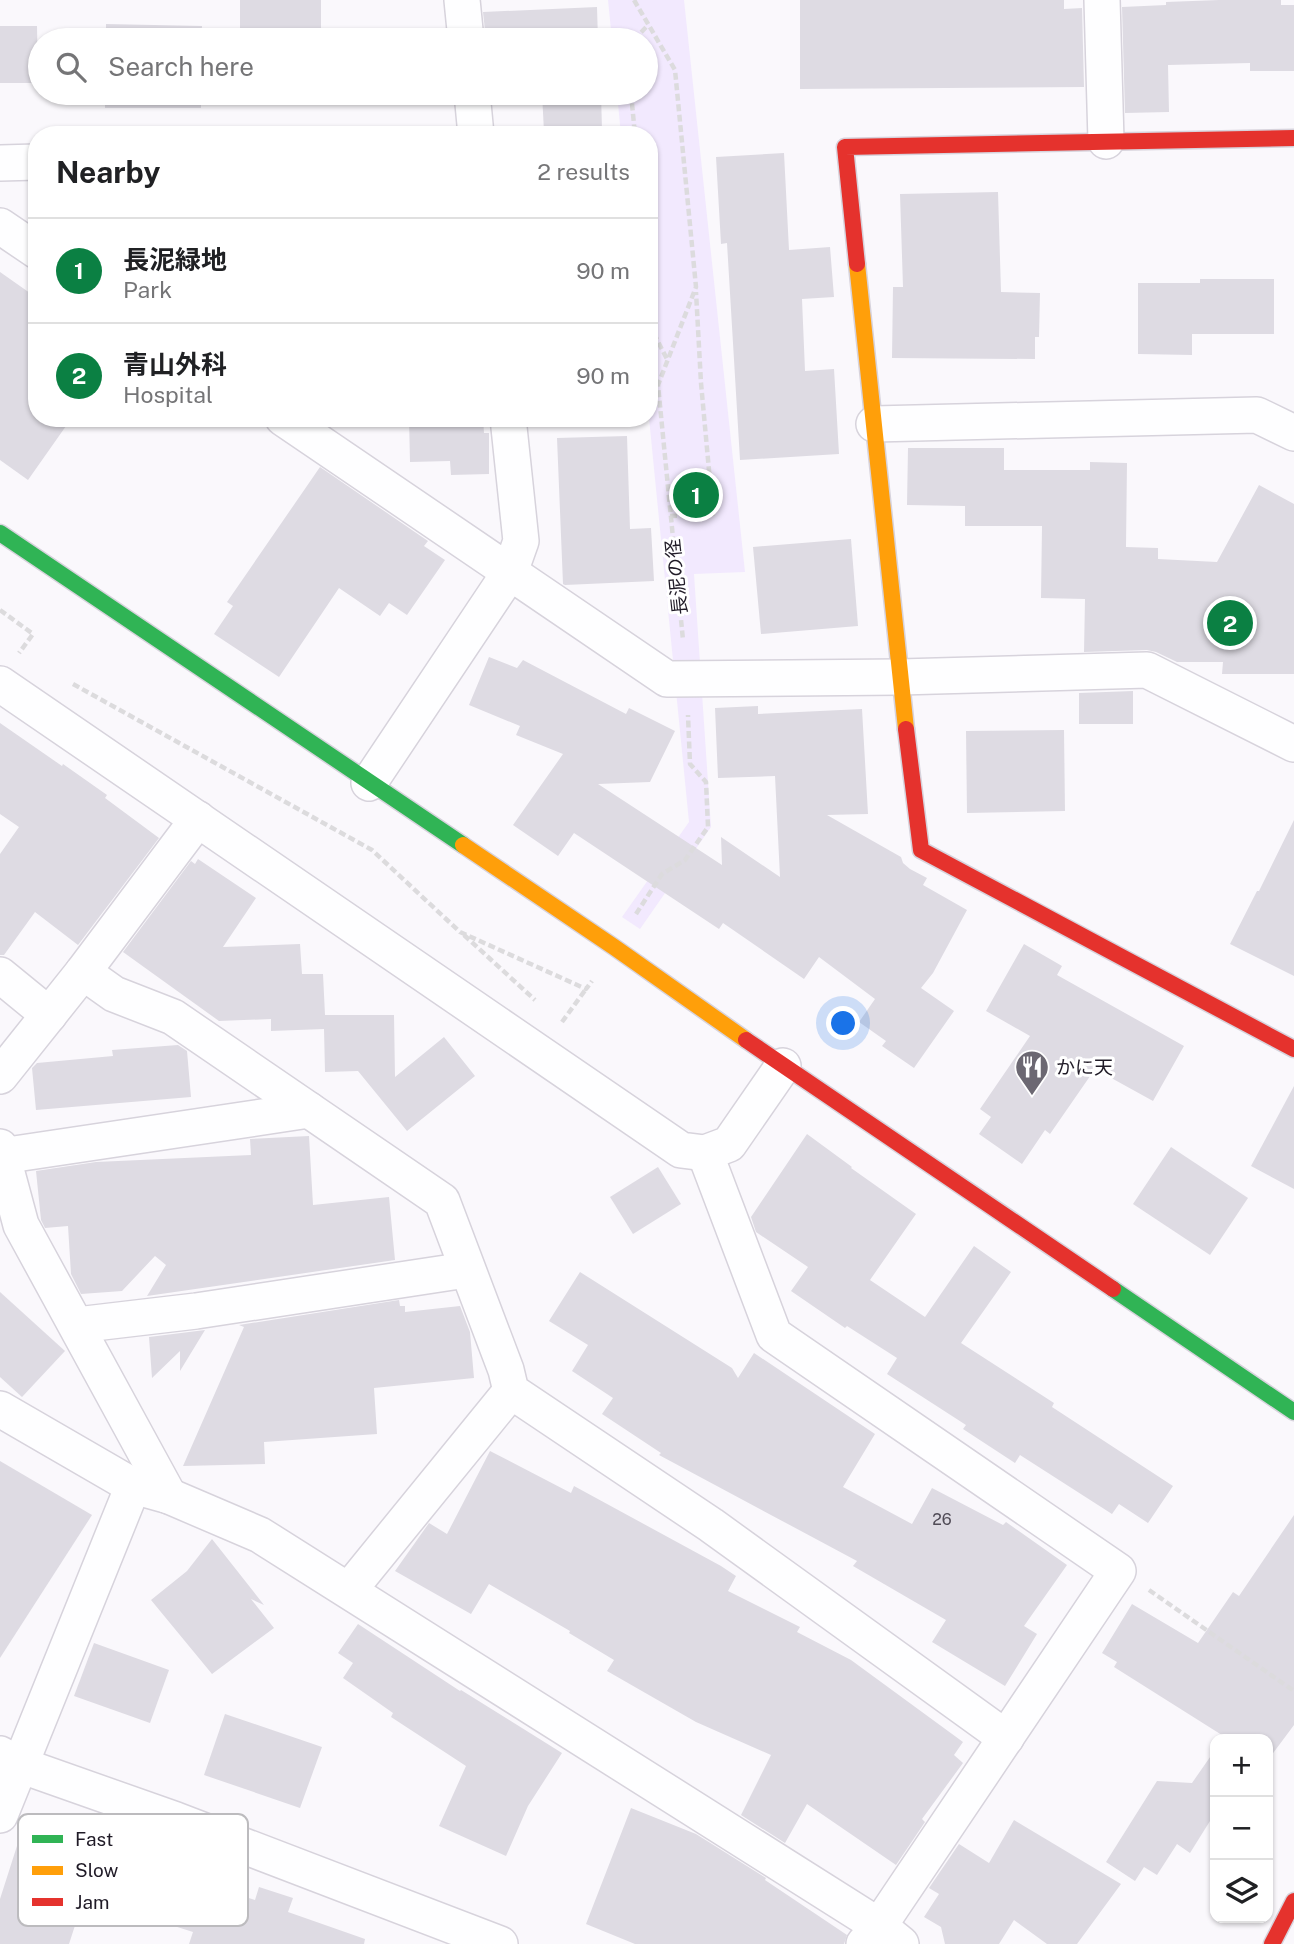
<!DOCTYPE html>
<meta charset="utf-8">
<style>
:root{--surface:#fff;--page:#f2f2f2;--text:#202124;--muted:#757577;--line:#e0e0e0;--accent:#0b8043}
body{margin:0;font-family:"Public Sans","Noto Sans JP",sans-serif;background:var(--page);color:var(--text)}
.controls{position:absolute;right:21px;bottom:21px;display:grid;overflow:hidden;border-radius:14px;box-shadow:0 2px 5px #0004}
.controls button{width:63px;height:63px;display:grid;place-items:center;padding:0;border:0;border-bottom:2px solid var(--line);background:var(--surface);color:var(--text);font:35px sans-serif}
.you{position:absolute;left:844px;top:1024px;width:24px;height:24px;margin:-18px;border:5px solid #fff;border-radius:50%;background:#1a73e8;box-shadow:0 0 0 10px #1a73e833}
.badge{display:grid;place-items:center;width:46px;height:46px;border-radius:50%;background:var(--accent);color:#fff;font-size:23px;font-weight:700}
.pin{position:absolute;translate:-50% -50%;border:4px solid #fff;box-shadow:0 2px 7px #0006}
.list{margin:0;padding:0;list-style:none}
h2{display:flex;justify-content:space-between;align-items:center;height:91px;margin:0;padding:0 28px;font-size:30px}
h2 small{font-size:23px;font-weight:400;color:var(--muted)}
.list li{display:grid;grid-template-columns:46px 1fr auto;gap:21px;align-items:center;box-sizing:border-box;height:105px;padding:0 28px;border-top:2px solid var(--line)}
.list b{display:block;font-size:26px;white-space:nowrap}
.list p{margin:0;font-size:23px;white-space:nowrap;color:var(--muted)}
.list em{font-size:23px;font-style:normal;color:var(--muted)}
.icon{flex:none;width:38px;height:38px;fill:none;stroke:currentColor;stroke-width:2;stroke-linecap:round;stroke-linejoin:round}
.map{position:relative;flex:none;width:1294px;height:1944px;overflow:hidden}
.search{position:absolute;background:var(--surface);box-shadow:0 2px 5px #0004;left:28px;top:28px;width:630px;height:77px;display:flex;align-items:center;gap:18px;box-sizing:border-box;padding:0 24px;border-radius:38px;color:var(--muted);font-size:26px}
.panel{position:absolute;background:var(--surface);box-shadow:0 2px 5px #0004;left:28px;top:126px;width:630px;height:301px;border-radius:28px}
.map>svg:first-child{display:block}
</style>
<div class="map">
<svg width="1294" height="1944" viewBox="0 0 1294 1944">
<rect width="100%" height="100%" fill="#faf8fc"/>
<polygon fill="#f2e9fe" points="608,0 684,0 745,572 694,574 711,827 640,929 622,917 689,822 649,418 649,135 621,135 617,93 646,93 646,40 612,40"/>
<g fill="#dedbe3">
<rect x="240" y="0" width="81" height="40"/>
<polygon points="800,0 1064,0 1064,9 1082,8 1084,87 800,89"/>
<polygon points="1219,0 1281,0 1281,5 1294,5 1294,71 1250,71 1250,63 1168,65 1169,112 1125,113 1122,7 1166,5 1166,2"/>
<polygon points="597,7 598,40 486,40 483,12"/>
<polygon points="106,24 202,26 201,40 106,40"/>
<polygon points="0,26 37,26 38,83 0,83"/>
<rect x="105" y="93" width="96" height="15"/>
<polygon points="542,93 601,93 602,130 544,132"/>
<polygon points="784,153 789,250 830,247 834,297 802,299 805,371 834,369 839,454 740,460 727,243 721,244 716,157"/>
<polygon points="998,192 1001,292 1040,293 1039,337 1035,337 1035,359 892,358 893,287 903,287 900,194"/>
<polygon points="0,272 37,298 37,418 56,418 66,426 28,480 0,460"/>
<polygon points="1200,279 1274,279 1274,334 1192,334 1192,355 1138,354 1138,283 1200,283"/>
<polygon points="409,418 483,418 484,433 489,433 489,474 451,475 450,461 410,462"/>
<polygon points="627,436 630,529 651,528 654,581 565,585 563,584 557,438"/>
<polygon points="908,448 1004,448 1004,470 1090,470 1090,462 1127,463 1126,547 1158,548 1158,559 1217,562 1259,485 1294,504 1294,674 1222,674 1223,662 1177,662 1156,652 1147,650 1084,652 1085,599 1041,598 1042,526 965,526 965,506 907,505"/>
<polygon points="320,467 428,541 424,546 445,560 407,615 389,603 380,616 339,588 279,677 214,634 233,606 227,602"/>
<polygon points="851,539 858,626 761,634 753,547"/>
<polygon points="489,657 517,668 523,660 626,714 629,708 675,731 650,782 598,784 722,865 721,837 780,877 775,776 718,778 715,708 758,706 758,714 862,709 868,814 827,815 901,857 903,863 910,869 927,878 923,885 967,910 933,973 921,988 954,1011 914,1068 882,1046 886,1041 859,1022 875,999 819,957 804,979 723,923 719,929 574,833 558,856 513,825 563,754 516,735 520,726 469,705"/>
<polygon points="1133,691 1133,724 1079,724 1079,693"/>
<polygon points="0,723 62,766 63,764 107,795 105,798 159,838 78,945 35,912 4,955 0,955 0,854 19,827 0,814"/>
<polygon points="1064,730 1065,811 967,813 966,731"/>
<polygon points="1294,820 1294,976 1230,944 1257,891 1259,891"/>
<polygon points="198,859 256,898 223,947 300,944 302,974 323,974 325,1015 394,1015 395,1077 444,1037 475,1076 407,1131 358,1071 325,1072 324,1029 271,1031 271,1019 219,1021 123,952 191,861 195,864"/>
<polygon points="1024,944 1062,966 1057,975 1184,1046 1153,1101 1095,1069 1050,1134 1045,1130 1022,1164 979,1134 991,1117 980,1109 1030,1036 986,1011"/>
<polygon points="178,1045 187,1051 191,1097 36,1110 32,1068 37,1063 113,1056 112,1050"/>
<polygon points="1294,1086 1294,1189 1251,1166"/>
<polygon points="807,1134 852,1167 851,1168 916,1214 870,1280 925,1317 974,1246 1011,1272 961,1343 1054,1403 1052,1407 1173,1486 1148,1523 1119,1504 1112,1514 1020,1455 1015,1463 963,1429 966,1425 887,1374 897,1358 847,1326 845,1328 791,1291 808,1267 756,1232 751,1217"/>
<polygon points="309,1136 313,1205 389,1197 395,1260 147,1296 166,1265 155,1256 122,1291 81,1294 71,1274 68,1226 45,1228 41,1220 36,1171 96,1162 251,1155 250,1139"/>
<polygon points="1171,1147 1248,1198 1210,1255 1133,1204"/>
<polygon points="658,1167 681,1204 633,1234 610,1197"/>
<polygon points="580,1272 732,1368 738,1378 754,1353 875,1434 843,1487 912,1524 932,1488 1003,1525 1006,1522 1067,1565 1024,1626 1037,1634 1005,1686 932,1642 946,1620 853,1566 857,1561 659,1455 661,1453 602,1414 613,1398 572,1371 588,1345 549,1321"/>
<polygon points="0,1292 65,1351 22,1397 0,1377"/>
<polygon points="399,1300 400,1306 405,1306 405,1312 460,1306 470,1332 474,1378 374,1388 377,1434 264,1442 265,1464 183,1466 244,1327 239,1325"/>
<polygon points="205,1330 180,1371 180,1351 152,1378 149,1337"/>
<polygon points="490,1451 571,1493 574,1486 721,1566 736,1576 728,1591 800,1627 797,1632 851,1660 963,1742 954,1755 963,1763 922,1819 925,1822 896,1865 807,1804 785,1843 741,1815 771,1755 696,1722 607,1671 614,1660 569,1633 570,1631 489,1584 471,1614 395,1571 429,1523 447,1534"/>
<polygon points="0,1461 92,1515 0,1658"/>
<polygon points="1294,1515 1294,1725 1268,1760 1268,1739 1223,1739 1225,1737 1114,1667 1117,1662 1102,1653 1132,1604 1198,1643 1233,1592 1239,1596"/>
<polygon points="212,1539 264,1605 251,1599 274,1628 212,1674 151,1600 187,1571"/>
<polygon points="358,1624 460,1691 461,1690 562,1753 528,1806 506,1856 439,1826 466,1766 391,1717 393,1713 343,1678 353,1663 338,1653"/>
<polygon points="94,1643 169,1670 150,1723 74,1696"/>
<polygon points="225,1714 322,1747 300,1808 204,1775"/>
<polygon points="1215,1750 1215,1825 1210,1821 1190,1853 1177,1844 1157,1875 1144,1867 1135,1881 1106,1862 1157,1781 1192,1783"/>
<polygon points="631,1808 696,1834 766,1878 765,1880 847,1935 844,1944 635,1944 586,1924"/>
<polygon points="1014,1820 1121,1884 1077,1944 1047,1944 1014,1920 999,1944 945,1944 941,1927 924,1917 939,1894 929,1888 959,1844 989,1863"/>
<polygon points="24,1824 109,1852 109,1850 153,1864 152,1867 255,1900 259,1887 293,1898 288,1912 365,1939 364,1944 189,1944 193,1932 86,1898 83,1908 81,1907 69,1944 0,1944 0,1899"/>
</g>
<g fill="none" stroke-linecap="round" stroke-linejoin="round">
<g stroke="#d7d3dc" stroke-width="38">
<g id="street">
<polyline points="462,0 466,40"/>
<polyline points="1102,0 1106,141"/>
<polyline points="472,93 476,135"/>
<polyline points="0,163 37,162"/>
<polyline points="0,226 37,251"/>
<polyline points="283,418 667,679 900,677 1147,670 1294,744"/>
<polyline points="874,424 1257,415 1294,433"/>
<polyline points="0,684 681,1150 705,1153 729,1144 783,1066"/>
<polyline points="369,783 510,572 521,541 508,418"/>
<polyline points="83,972 114,994 173,1017 442,1201 506,1370 511,1391 711,1525 1006,1738"/>
<polyline points="0,975 49,1015"/>
<polyline points="0,1076 83,972 198,819"/>
<polyline points="0,1147 21,1225 169,1496"/>
<polyline points="705,1153 774,1335 1118,1571 879,1926 864,1944"/>
<polyline points="2,1156 309,1110"/>
<polyline points="77,1325 196,1311 466,1270"/>
<polyline points="0,1409 133,1486 169,1496 260,1535 879,1926 901,1944"/>
<polyline points="349,1590 511,1391"/>
<polyline points="0,1754 20,1765 176,1820 500,1944"/>
<polyline points="0,1815 133,1486"/>
</g>
</g>
<g stroke="#d7d3dc" stroke-width="19">
<g id="fast">
<polyline points="0,533 463,845"/>
<polyline points="1113,1289 1294,1412"/>
</g>
</g>
<g stroke="#d7d3dc" stroke-width="19">
<g id="slow">
<polyline points="857,264 906,729"/>
<polyline points="463,845 614,947 746,1040"/>
</g>
</g>
<g stroke="#d7d3dc" stroke-width="19">
<g id="jam">
<polyline points="857,264 845,147 1294,138"/>
<polyline points="906,729 921,850 1294,1049"/>
<polyline points="746,1040 1113,1289"/>
<polyline points="1272,1944 1294,1901"/>
</g>
</g>
<g stroke="#dcdbdd" stroke-width="4.5" stroke-dasharray="7 3.5" stroke-linecap="butt">
<polyline points="634,0 675,70 696,287 658,385 683,640"/>
<polyline points="634,40 648,25"/>
<polyline points="631,93 635,135"/>
<polyline points="649,202 652,208 649,218"/>
<polyline points="649,245 654,264 656,296 649,319"/>
<polyline points="649,324 668,361"/>
<polyline points="670,516 713,514 701,383 696,292"/>
<polyline points="0,610 33,634 19,653"/>
<polyline points="73,684 372,850 460,932 586,989 592,981"/>
<polyline points="636,914 662,874 685,860 708,827 706,782 690,764 688,715"/>
<polyline points="464,935 535,1000"/>
<polyline points="562,1022 586,989"/>
<polyline points="1149,1590 1294,1691"/>
</g>
<use href="#street" stroke="#fefeff" stroke-width="35"/>
<use href="#fast" stroke="#30b455" stroke-width="16"/>
<use href="#slow" stroke="#ff9f0a" stroke-width="16"/>
<use href="#jam" stroke="#e5322d" stroke-width="16"/>
</g>
<defs>
<g id="restaurant-pin" transform="scale(1.75)"><path d="M0 17L-7.5 6A9.5 9.5 0 1 1 7.5 6Z" fill="#6c6872" stroke="#fff"/><path d="M-5-6h1v4h1v-4h1v4h1v-4h1v5L-1.5 .5V6h-2V.5L-5-1ZM5-6V6H3V1.5H1.5Q1.5-4 5-6Z" fill="#fff"/></g>
</defs>
<g fill-rule="evenodd">
<use href="#restaurant-pin" x="1032" y="1067"/>
</g>
<g text-anchor="middle" stroke-width="6" stroke-linejoin="round" paint-order="stroke">
<g font-size="16" fill="#504b56">
<text x="942" y="1525">26</text>
</g>
<g font-size="19" fill="#201b27" stroke="#fff">
<text transform="translate(676 577) rotate(-96)" y="7">長泥の径</text>
</g>
<g font-size="19" fill="#201b27" stroke="#fff" text-anchor="start">
<text x="1056" y="1074">かに天</text>
</g>
</g>
<rect x="18" y="1814" width="230" height="112" rx="10" fill="#fff" stroke="#bcbbbe" stroke-width="2"/>
<rect x="32" y="1835" width="31" height="8" fill="#30b455"/>
<rect x="32" y="1866" width="31" height="9" fill="#ff9f0a"/>
<rect x="32" y="1898" width="31" height="8" fill="#e5322d"/>
<g font-size="19" fill="#201b27">
<text x="75" y="1846">Fast</text>
<text x="75" y="1877">Slow</text>
<text x="75" y="1909">Jam</text>
</g>
</svg>
<div class="controls">
<button>+</button>
<button>−</button>
<button><svg class="icon" aria-label="layers" viewBox="0 0 24 24"><path d="M12 4l9 5-9 5-9-5zM3 14l9 5 9-5"/></svg></button>
</div>
<div class="you"></div>
<div class="pin badge" style="left:696px;top:495px">1</div>
<div class="pin badge" style="left:1230px;top:623px">2</div>
<div class="search"><svg class="icon" aria-label="search" viewBox="0 0 24 24"><circle cx="10" cy="10" r="6"/><path d="M15 15l6 6"/></svg>Search here</div>
<section class="panel">
<h2>Nearby<small>2 results</small></h2>
<ul class="list">
<li><span class="badge">1</span><div><b>長泥緑地</b><p>Park</p></div><em>90 m</em></li>
<li><span class="badge">2</span><div><b>青山外科</b><p>Hospital</p></div><em>90 m</em></li>
</ul>
</section>
</div>
